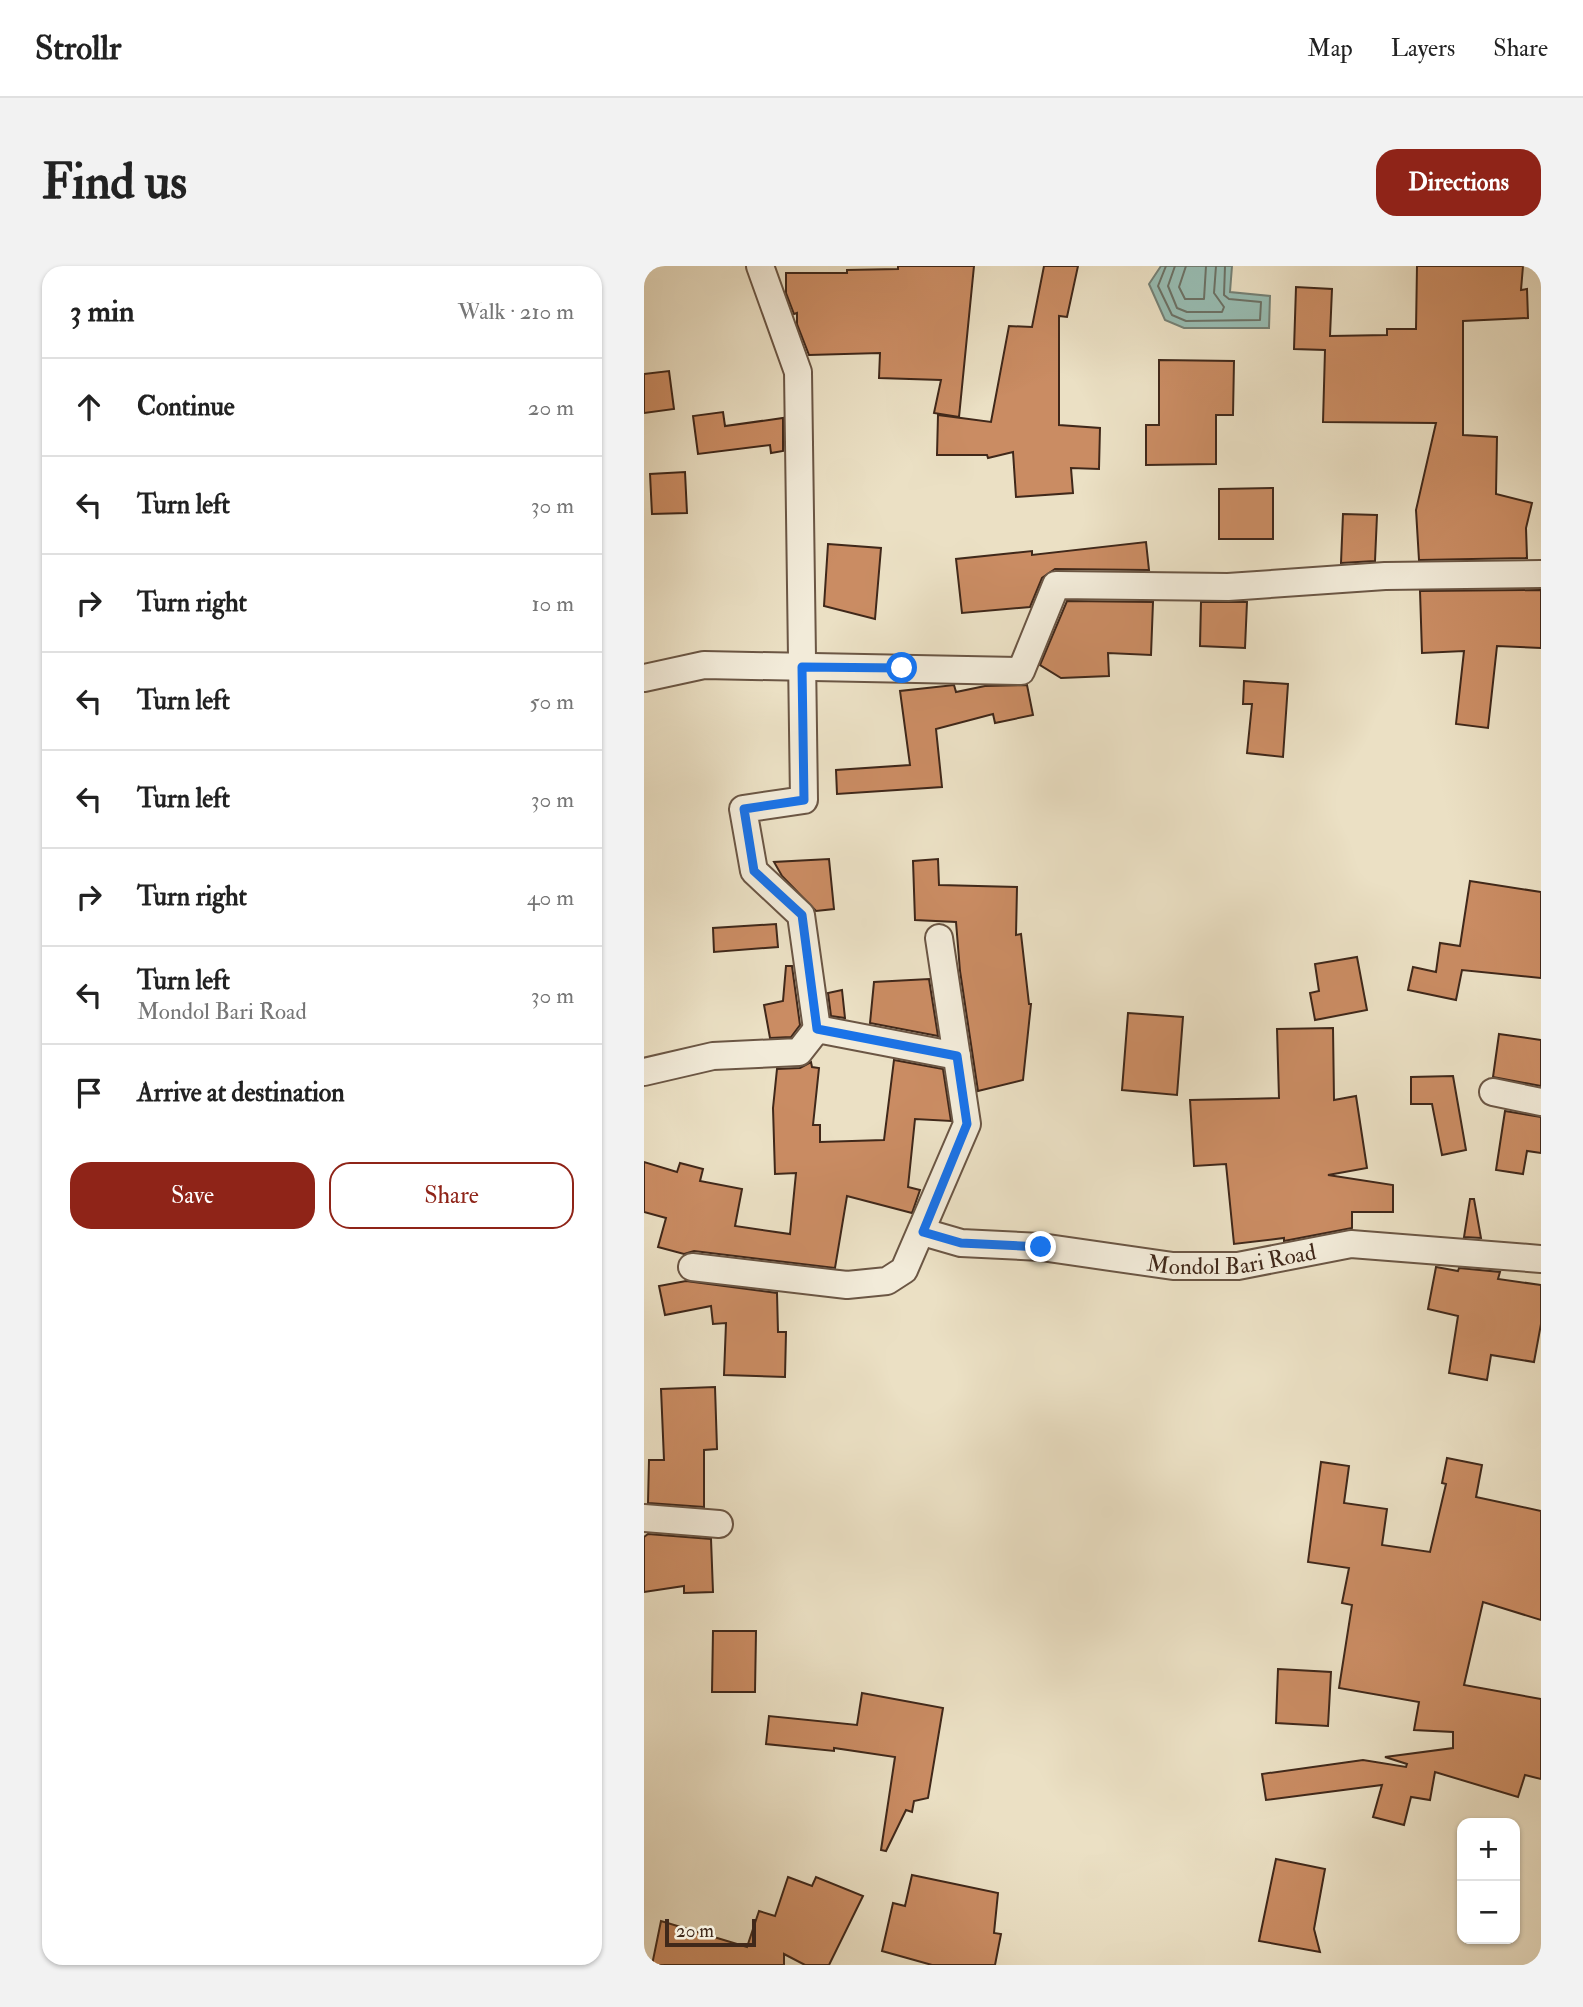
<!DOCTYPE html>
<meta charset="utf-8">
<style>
:root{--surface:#fff;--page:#f2f2f2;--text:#222;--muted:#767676;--line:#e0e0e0;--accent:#8f2418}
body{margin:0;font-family:"IM FELL Double Pica",serif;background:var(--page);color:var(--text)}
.controls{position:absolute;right:21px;bottom:21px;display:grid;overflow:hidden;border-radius:14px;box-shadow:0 2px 5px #0004}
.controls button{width:63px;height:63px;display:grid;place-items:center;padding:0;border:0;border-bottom:2px solid var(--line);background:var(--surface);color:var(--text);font:35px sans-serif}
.scale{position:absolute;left:21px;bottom:18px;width:91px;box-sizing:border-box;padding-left:7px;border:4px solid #40281a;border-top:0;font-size:19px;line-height:24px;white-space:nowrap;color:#40281a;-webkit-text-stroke:5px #f2ebd9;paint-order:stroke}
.stop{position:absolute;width:21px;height:21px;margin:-16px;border:5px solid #1a73e8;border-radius:50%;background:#fff}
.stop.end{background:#1a73e8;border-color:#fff;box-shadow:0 2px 7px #0008}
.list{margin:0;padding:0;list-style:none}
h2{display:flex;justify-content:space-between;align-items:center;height:91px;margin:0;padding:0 28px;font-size:30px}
h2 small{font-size:23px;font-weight:400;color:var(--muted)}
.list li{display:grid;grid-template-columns:46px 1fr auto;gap:21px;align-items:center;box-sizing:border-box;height:98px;padding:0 28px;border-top:2px solid var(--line)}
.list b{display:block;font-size:26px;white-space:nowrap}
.list p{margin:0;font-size:23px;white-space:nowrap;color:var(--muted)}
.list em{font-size:23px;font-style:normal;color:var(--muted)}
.actions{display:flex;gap:14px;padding:21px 28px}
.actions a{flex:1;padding:16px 0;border:2px solid var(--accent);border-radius:21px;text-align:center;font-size:24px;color:var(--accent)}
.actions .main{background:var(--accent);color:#fff}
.icon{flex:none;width:38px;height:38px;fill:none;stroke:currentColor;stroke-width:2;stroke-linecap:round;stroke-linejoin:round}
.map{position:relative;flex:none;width:897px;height:1699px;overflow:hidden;border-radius:21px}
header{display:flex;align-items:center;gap:42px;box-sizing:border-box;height:98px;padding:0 35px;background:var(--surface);border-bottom:2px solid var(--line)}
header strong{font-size:33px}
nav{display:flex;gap:38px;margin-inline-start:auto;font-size:24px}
.intro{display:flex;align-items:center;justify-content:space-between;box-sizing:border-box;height:168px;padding:0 42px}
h1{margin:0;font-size:49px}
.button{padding:18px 32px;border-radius:21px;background:var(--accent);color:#fff;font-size:24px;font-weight:700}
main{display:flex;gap:42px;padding:0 42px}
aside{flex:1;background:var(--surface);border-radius:21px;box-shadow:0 2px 5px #0004}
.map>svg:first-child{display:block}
</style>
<header>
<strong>Strollr</strong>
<nav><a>Map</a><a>Layers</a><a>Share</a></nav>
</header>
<div class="intro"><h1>Find us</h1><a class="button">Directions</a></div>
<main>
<aside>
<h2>3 min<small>Walk · 210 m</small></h2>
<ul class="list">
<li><svg class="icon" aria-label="ahead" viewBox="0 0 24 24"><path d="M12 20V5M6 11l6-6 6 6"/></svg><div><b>Continue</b></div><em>20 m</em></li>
<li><svg class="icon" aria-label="left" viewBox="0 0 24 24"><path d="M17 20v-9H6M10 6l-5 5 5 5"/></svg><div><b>Turn left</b></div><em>30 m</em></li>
<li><svg class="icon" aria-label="right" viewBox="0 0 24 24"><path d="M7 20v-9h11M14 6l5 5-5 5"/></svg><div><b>Turn right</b></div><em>10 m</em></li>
<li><svg class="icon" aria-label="left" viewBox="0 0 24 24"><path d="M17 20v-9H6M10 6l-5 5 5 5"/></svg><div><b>Turn left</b></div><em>50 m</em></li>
<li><svg class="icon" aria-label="left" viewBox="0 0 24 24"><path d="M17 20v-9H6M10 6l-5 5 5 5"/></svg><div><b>Turn left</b></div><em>30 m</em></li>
<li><svg class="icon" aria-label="right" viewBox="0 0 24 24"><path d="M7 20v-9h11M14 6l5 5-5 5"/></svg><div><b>Turn right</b></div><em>40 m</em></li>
<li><svg class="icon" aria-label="left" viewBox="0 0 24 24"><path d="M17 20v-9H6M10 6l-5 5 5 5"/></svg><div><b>Turn left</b><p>Mondol Bari Road</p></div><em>30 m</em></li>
<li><svg class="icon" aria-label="arrive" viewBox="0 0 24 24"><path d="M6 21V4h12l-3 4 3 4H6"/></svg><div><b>Arrive at destination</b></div></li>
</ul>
<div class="actions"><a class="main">Save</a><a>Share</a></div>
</aside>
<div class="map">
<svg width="897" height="1699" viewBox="0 0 897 1699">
<rect width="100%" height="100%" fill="#ebe0c4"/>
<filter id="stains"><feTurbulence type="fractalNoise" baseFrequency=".00286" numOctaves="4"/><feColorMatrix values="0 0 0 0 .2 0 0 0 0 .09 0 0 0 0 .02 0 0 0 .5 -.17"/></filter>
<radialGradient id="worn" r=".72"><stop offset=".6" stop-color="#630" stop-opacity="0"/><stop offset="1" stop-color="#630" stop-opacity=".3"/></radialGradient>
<polygon fill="#98bdb3" stroke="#758176" stroke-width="2" points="517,0 588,0 586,26 626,30 625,62 540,62 521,54 505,18"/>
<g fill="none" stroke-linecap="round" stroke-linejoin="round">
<g stroke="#6c7266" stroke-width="2">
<polyline points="522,0 514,20 528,49 542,55 616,54 617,36 585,33 580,29 581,0"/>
<polyline points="531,0 524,20 533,42 543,46 578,46 580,41 570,27 572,0"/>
<polyline points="542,0 535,21 541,33 560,33 562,0"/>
</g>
</g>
<g fill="#ca8c63" stroke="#40281a" stroke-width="2">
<polygon points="254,0 330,0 315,151 290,147 297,114 235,112 236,87 165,89 153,58 153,47 150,48 142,27 142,7 203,7 203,4 254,3"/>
<polygon points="400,0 434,0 423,51 415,50 415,159 456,162 455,203 427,202 429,227 372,231 369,186 344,192 343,189 293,189 294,149 347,156 365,60 388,61"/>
<polygon points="773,0 879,0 877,24 883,23 884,52 819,55 819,169 853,171 852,228 888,237 882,262 883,292 775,294 772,244 792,157 679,156 681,84 650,83 652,21 688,23 686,70 743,69 743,63 772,63"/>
<polygon points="515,94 590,95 589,149 572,149 572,198 502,199 502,159 515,159"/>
<polygon points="25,105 30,143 0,147 0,108"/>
<polygon points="79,146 81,160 139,152 139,185 127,187 126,179 54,188 49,150"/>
<polygon points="41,206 43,247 8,248 6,208"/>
<polygon points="629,222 629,273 575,273 575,223"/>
<polygon points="699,248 733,249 731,295 697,297"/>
<polygon points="502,276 505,304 411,303 398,312 386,341 318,347 312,293 388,285 388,289"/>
<polygon points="184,278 237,282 231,353 180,340"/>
<polygon points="897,324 897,382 853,380 844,462 812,458 820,385 778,387 776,325"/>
<polygon points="423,335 509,336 507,389 464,387 465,410 417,412 396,399"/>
<polygon points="557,336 603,336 601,382 556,380"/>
<polygon points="600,415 644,418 639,491 603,487 608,438 599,438"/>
<polygon points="310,419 312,426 341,420 383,419 389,449 351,457 349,448 292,463 298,521 193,528 192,504 266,499 256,425"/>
<polygon points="185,593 190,643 172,645 138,610 130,596"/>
<polygon points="294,593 295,619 373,621 372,669 377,668 385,738 387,738 379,814 334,825 316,705 312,656 271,654 269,595"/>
<polygon points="826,615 897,626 897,712 818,704 812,734 764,724 769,701 792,706 796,677 816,680"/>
<polygon points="132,658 134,681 70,686 69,662"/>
<polygon points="713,691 723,744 671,754 666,727 675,725 671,698"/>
<polygon points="142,700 148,700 156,759 147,771 126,772 120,739 139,735"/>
<polygon points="285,713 294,770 226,757 230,716"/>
<polygon points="198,724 201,752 187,750 184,727"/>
<polygon points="484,747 539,751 533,829 478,824"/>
<polygon points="689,762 690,834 712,830 723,902 684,909 749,919 749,946 708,946 708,962 640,975 640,972 590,978 582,898 550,900 546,834 635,832 633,763"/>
<polygon points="855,768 897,774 897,820 849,811"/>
<polygon points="250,794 299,803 307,855 271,853 264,921 276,924 268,947 203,930 191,1002 50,985 40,988 14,981 22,952 0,946 0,896 33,906 36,897 59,903 56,915 98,923 91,960 146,968 152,907 131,908 129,842 133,803 156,802 167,796 168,801 175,802 169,859 176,859 176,876 240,874"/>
<polygon points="809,810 822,884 798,889 788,838 767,838 767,811"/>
<polygon points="861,845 897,851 897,887 883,885 879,908 852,904"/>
<polygon points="826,933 830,933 837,972 820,971"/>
<polygon points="792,1001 814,1005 815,1002 856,1006 854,1013 897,1019 897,1058 890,1096 847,1089 843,1114 805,1107 814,1050 784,1043"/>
<polygon points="42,1015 133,1027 134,1066 142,1066 141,1111 80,1109 82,1057 69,1058 67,1040 21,1049 15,1020"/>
<polygon points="71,1121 73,1183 60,1184 60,1241 4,1237 5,1194 20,1194 17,1123"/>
<polygon points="803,1192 838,1199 832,1231 897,1245 897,1354 839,1336 820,1419 897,1433 897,1513 881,1509 874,1531 791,1506 786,1534 767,1531 760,1559 729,1551 738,1519 622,1534 618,1508 719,1494 762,1501 763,1498 741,1491 809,1482 809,1466 770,1464 775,1436 695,1422 708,1339 698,1337 705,1302 664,1296 677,1196 705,1200 700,1237 743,1243 738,1279 786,1286 802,1218 798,1217"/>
<polygon points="4,1268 67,1273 69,1326 40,1327 40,1320 0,1326 0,1271"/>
<polygon points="69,1365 112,1365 111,1426 68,1426"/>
<polygon points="634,1403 687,1406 684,1460 632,1457"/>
<polygon points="218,1427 299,1442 284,1532 270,1535 268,1546 262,1544 242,1585 237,1584 251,1491 190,1482 190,1485 122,1478 125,1450 213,1459"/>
<polygon points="632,1593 681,1603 670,1663 676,1686 615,1675"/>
<polygon points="268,1609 354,1627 350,1667 357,1668 351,1699 288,1699 238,1685 249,1637 261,1640"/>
<polygon points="144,1611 168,1620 172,1611 219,1630 185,1699 161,1699 140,1688 140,1699 8,1699 17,1655 103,1681 115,1645 131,1650"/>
</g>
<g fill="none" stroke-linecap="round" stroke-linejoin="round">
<g stroke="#6b5644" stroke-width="30">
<g id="street">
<polyline points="116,0 154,106 160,534 99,543 110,605 157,649 173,763"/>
<polyline points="0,412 60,399 377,405 412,319 584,321 741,310 897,308"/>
<polyline points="0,806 69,790 155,786 173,763 313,790"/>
<polyline points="849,826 897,836"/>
<path id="s1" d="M279 966 317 977 397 981 529 1000H594L707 978 897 993"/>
<polyline points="48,1001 203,1019 243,1015 260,1004 323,858 295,672"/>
<polyline points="0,1252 75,1258"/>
</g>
</g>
<use href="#street" stroke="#f2ebd9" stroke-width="26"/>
</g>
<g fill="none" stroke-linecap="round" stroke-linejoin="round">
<polyline stroke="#1a73e8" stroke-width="9" points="258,402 158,401 160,534 100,543 110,605 158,649 173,763 313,790 323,858 279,966 317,977 397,981"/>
</g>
<g text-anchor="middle" stroke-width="6" stroke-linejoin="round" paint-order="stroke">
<g font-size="23" fill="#40281a" stroke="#f2ebd9">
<text dy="8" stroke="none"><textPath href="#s1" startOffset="312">Mondol Bari Road</textPath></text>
</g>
</g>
<rect width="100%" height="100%" filter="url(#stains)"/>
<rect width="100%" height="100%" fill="url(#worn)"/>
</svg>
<div class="controls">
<button>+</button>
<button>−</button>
</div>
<div class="scale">20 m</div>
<div class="stop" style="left:258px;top:402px"></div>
<div class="stop end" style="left:397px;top:981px"></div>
</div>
</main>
